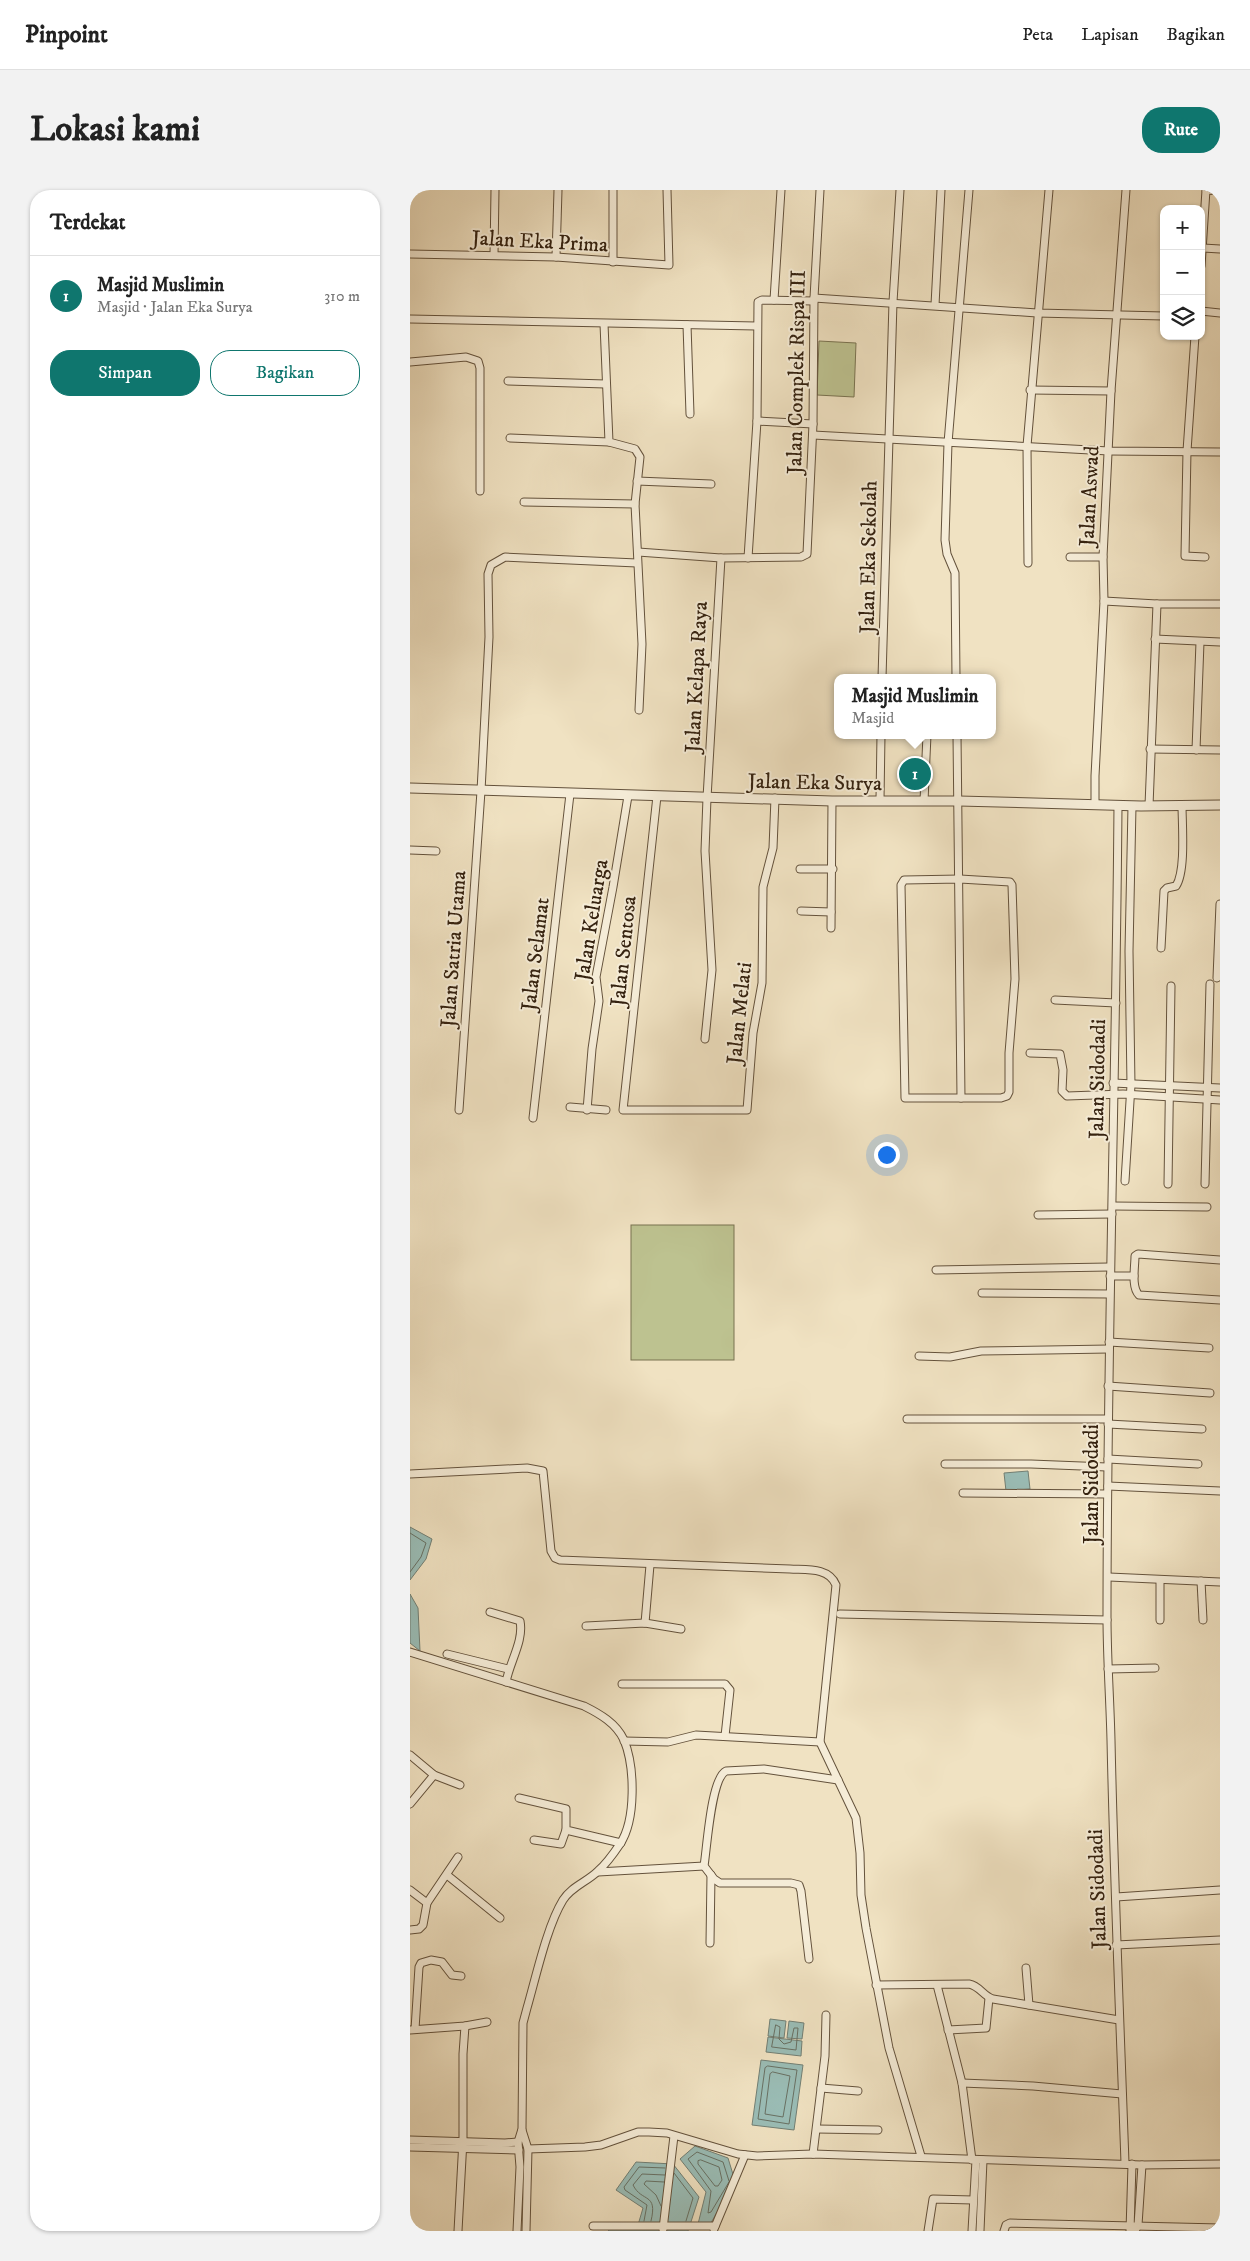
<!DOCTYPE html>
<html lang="id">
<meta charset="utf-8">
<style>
:root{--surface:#fff;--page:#f2f2f2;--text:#222;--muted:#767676;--line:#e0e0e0;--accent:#0f766e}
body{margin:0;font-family:"IM FELL DW Pica",serif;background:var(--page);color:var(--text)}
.controls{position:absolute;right:15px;top:15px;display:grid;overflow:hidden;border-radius:10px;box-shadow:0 1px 4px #0004}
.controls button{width:45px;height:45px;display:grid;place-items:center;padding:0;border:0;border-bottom:1px solid var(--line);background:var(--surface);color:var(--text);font:25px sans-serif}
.you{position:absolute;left:476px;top:964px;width:18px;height:18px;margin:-12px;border:4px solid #fff;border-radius:50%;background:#1a73e8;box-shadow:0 0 0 8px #1a73e833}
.badge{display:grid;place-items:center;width:32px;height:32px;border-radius:50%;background:var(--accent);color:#fff;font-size:16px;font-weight:700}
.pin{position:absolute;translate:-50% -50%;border:2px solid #fff;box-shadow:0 1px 5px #0006}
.popup{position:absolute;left:424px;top:484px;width:162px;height:65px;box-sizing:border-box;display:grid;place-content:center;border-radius:10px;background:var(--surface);filter:drop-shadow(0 1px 4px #0005);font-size:16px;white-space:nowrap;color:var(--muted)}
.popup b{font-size:19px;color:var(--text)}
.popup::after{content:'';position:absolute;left:50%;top:100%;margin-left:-10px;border:10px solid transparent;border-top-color:var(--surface)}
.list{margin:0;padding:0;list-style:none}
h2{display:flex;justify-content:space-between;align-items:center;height:65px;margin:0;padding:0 20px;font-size:21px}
h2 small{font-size:16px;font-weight:400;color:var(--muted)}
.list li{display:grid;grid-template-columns:32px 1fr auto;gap:15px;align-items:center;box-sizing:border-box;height:80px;padding:0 20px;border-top:1px solid var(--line)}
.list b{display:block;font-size:19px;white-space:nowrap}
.list p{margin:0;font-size:16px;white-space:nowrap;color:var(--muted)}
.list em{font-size:16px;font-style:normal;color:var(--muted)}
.actions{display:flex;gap:10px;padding:15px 20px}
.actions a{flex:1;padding:11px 0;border:1px solid var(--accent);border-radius:20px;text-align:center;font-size:18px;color:var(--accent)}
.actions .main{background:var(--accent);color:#fff}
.icon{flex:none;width:28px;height:28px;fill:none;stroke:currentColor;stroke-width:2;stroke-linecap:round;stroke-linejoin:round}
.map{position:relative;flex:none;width:810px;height:2041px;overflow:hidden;border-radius:20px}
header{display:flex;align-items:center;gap:30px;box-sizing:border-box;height:70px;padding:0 25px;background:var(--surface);border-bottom:1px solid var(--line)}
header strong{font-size:24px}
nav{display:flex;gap:28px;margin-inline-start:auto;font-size:18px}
.intro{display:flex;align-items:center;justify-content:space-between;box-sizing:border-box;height:120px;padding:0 30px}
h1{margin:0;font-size:35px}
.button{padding:12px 22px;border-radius:20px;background:var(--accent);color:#fff;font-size:18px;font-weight:700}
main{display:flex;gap:30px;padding:0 30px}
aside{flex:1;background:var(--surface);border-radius:20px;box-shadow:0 1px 4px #0004}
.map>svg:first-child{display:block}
</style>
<header>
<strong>Pinpoint</strong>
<nav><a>Peta</a><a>Lapisan</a><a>Bagikan</a></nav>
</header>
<div class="intro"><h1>Lokasi kami</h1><a class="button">Rute</a></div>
<main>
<aside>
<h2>Terdekat<small></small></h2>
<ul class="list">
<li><span class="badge">1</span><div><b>Masjid Muslimin</b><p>Masjid · Jalan Eka Surya</p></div><em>310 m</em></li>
</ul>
<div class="actions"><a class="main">Simpan</a><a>Bagikan</a></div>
</aside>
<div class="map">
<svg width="810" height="2041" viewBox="0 0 810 2041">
<rect width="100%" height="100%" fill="#f0e2c2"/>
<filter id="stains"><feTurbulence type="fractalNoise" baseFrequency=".004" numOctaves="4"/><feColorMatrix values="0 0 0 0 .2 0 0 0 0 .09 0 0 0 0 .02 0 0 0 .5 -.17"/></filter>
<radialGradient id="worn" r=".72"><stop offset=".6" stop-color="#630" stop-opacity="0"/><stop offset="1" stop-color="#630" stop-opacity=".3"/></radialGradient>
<g fill="#bdc290" stroke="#797250">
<polygon points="409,151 446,153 444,207 407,205"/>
<rect x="221" y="1035" width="103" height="135"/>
</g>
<g fill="#9abdb6" stroke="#727f74">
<polygon points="618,1281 620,1299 596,1301 594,1283"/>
<polygon points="0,1337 22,1349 16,1369 0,1390"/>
<polygon points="0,1404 8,1418 10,1461 0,1453"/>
<polygon points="360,1829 376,1831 374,1848 358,1846"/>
<polygon points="379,1831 394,1833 392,1849 377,1848"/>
<polygon points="358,1847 392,1851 391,1866 356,1862"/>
<polygon points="351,1870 393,1875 384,1940 342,1935"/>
<polygon points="285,1956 318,1968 325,1991 298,2038 288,2034 296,2002 270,1969"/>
<polygon points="226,1972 263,1974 289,2007 278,2041 198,2041 207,2033 228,2035 233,2018 206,2000"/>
</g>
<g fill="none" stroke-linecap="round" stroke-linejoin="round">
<g stroke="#687063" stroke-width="1">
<polyline points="0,1343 16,1353 11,1367 0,1382"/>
<polygon points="366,1835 370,1837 369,1849 374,1854 381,1852 384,1838 388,1838 386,1860 362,1857"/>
<polygon points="358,1876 387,1880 379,1934 348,1929 355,1878"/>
<polygon points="363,1882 380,1886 373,1927 355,1924 360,1884"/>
<polygon points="291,1970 309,1977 312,1990 308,1996 305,1996 288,1974 288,1971"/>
<polyline points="264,1983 283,2008 276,2031"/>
<polyline points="319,1992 301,2022 298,2023 301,2001 278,1969 287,1962 313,1972 319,1991"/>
<polyline points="251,2016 246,2005 234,1994 236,1991 254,1992"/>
<polyline points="234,2031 237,2015 215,2000 214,1997 229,1977 255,1978"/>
<path d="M241 2031C248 2002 232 2013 223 1995L232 1984 255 1985"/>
</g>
<g stroke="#64523c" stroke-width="9">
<g id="minor">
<polyline points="203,0 203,72"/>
<polyline points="796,0 810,1"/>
<polyline points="793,58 810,59"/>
<polyline points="0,64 146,67 259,75 257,0"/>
<polyline points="84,65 85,0"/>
<polyline points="146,67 148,0"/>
<polyline points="791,76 796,0"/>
<polyline points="404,108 627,123 754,126"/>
<polyline points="364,110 371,0"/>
<polyline points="525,115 531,0"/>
<polyline points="791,121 810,123"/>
<polyline points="0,129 346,136"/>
<polyline points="194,134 199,252 225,259 230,267 225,314 232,454 229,520"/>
<polyline points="277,135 280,224"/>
<polyline points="785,146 777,261 775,366 795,367"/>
<polyline points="0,172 56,167 68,171 70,178 70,301"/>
<polyline points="98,191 195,194"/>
<polyline points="620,200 701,201"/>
<polyline points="347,231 403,234"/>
<polyline points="403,245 699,261 810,262"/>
<polyline points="100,248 199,252"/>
<polyline points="227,291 301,294"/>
<polyline points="114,312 225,314"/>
<polyline points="228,362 311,368 391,367 397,364 403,234 404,108 410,0"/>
<polyline points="660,367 693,367"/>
<polyline points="338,368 347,231 348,112 352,110 404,111"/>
<polyline points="618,373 617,256 639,0"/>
<polyline points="694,411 747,414 810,414"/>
<polyline points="745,449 810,452"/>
<polyline points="472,488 483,112 490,0"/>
<polyline points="546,488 545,383 537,364 535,350 538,253 559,0"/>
<polyline points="547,545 551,908"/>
<polyline points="740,559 810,560"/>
<polyline points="786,560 790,452"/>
<polyline points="247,606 213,920 337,920 343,843 352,793 353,697 363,658 365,608"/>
<polyline points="470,610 471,545"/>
<polyline points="514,611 517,545"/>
<polyline points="685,615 685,586 694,411 693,367 701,201 716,0"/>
<path d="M708 615C706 886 697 1156 697 1427 697 1468 700 1509 701 1550 704 1691 710 1832 715 1973"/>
<polyline points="739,616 747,414"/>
<polyline points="0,660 26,661"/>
<polyline points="390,679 423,679"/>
<polygon points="550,689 600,692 602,695 605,789 599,863 599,902 597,906 591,908 495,908 491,695 494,690"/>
<polyline points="391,721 421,722"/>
<polyline points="421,738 422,611"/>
<path d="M751 758 754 701 757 698 766 696C776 681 772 634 772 615"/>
<polyline points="807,788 810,714"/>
<polyline points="645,810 706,813"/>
<polyline points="295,849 302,780 295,661 297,608 311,368"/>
<polyline points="620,863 650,864 653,880 652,901 657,906 713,904 810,910"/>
<polyline points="703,893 810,898"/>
<polyline points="160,917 196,920"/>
<polyline points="49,920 71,601 79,447 78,384 81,375 95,367 227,373"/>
<polyline points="177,920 182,859 189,811 186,787 203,697 218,606"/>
<polyline points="123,928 160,604"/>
<polyline points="715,991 721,895 719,761 722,616"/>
<polyline points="758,994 761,796"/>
<polyline points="795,994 800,794"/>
<polyline points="703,1016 797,1017"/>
<polyline points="628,1025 702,1024"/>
<path d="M810 1070 728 1064 725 1066C725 1077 721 1097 729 1105L810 1110"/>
<polyline points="526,1080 699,1077"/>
<polyline points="700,1086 724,1086"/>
<polyline points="572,1103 699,1104"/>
<polyline points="699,1152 799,1158"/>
<polyline points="509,1166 540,1167 571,1161 699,1159"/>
<polyline points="698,1196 800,1203"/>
<polyline points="497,1229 698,1229"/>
<polyline points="698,1234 792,1239"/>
<polyline points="698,1269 788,1274"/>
<polyline points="535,1274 621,1274 697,1277"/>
<path d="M0 1284 117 1278 133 1281 141 1361 145 1368 150 1370 380 1379C396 1380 419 1377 426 1395L410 1552 446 1628 450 1663 451 1705 456 1738 479 1858 511 1966"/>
<polyline points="698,1296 810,1301"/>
<polyline points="553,1303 697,1304"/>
<polyline points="699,1387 810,1392"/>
<polyline points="791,1391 793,1430"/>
<path d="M80 1422 110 1431C114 1451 100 1471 96 1492"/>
<polyline points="430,1424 697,1430"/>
<polyline points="750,1430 750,1390"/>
<polyline points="235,1433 240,1375"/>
<polyline points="176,1436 235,1433 271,1439"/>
<path d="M0 1462 174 1516C190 1524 206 1533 214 1550 225 1577 226 1630 210 1654 204 1663 196 1674 188 1681 177 1692 162 1696 153 1710 137 1736 126 1787 117 1818L113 1833 112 1939 108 1952 110 1977 107 2041"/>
<polyline points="37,1464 98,1479"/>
<polyline points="698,1479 745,1478"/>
<polyline points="212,1494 315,1494 320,1500 315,1546"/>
<polyline points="214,1551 258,1552 286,1545 410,1552"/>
<polyline points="0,1565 24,1585 50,1595"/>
<polyline points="109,1608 156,1619 156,1640 211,1653"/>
<polyline points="0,1614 24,1585"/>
<polyline points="124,1650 151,1654 156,1640"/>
<polyline points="188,1682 294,1676"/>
<polyline points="37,1685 90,1728"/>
<polyline points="0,1700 17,1713"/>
<polyline points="706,1707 810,1700"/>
<polyline points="0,1740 9,1739 13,1735 17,1713 48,1667"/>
<polyline points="300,1753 301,1685"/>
<polyline points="706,1755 810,1750"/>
<path d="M399 1769 391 1701 389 1695 381 1693H310L304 1689 294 1676C297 1658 301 1588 316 1581L354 1579 428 1590"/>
<polyline points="616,1778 619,1815"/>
<path d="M466 1795 559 1794C570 1796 573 1806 583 1809L709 1830"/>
<polyline points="527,1795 552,1893 562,1970"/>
<polyline points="5,1839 9,1777 11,1773 21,1770 32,1772 42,1785 51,1786"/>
<polyline points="0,1840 55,1836 77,1832"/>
<polyline points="538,1840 576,1838 579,1808"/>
<polyline points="552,1893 623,1896 712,1904"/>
<polyline points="411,1898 448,1901"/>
<polyline points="407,1939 468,1940"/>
<polyline points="112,1940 118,1959 116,2041"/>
<polyline points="0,1950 95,1953 108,1952"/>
<polyline points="0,1957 109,1960"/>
<polyline points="118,1959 175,1957 191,1955 228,1942 239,1942 257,1943 328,1964 347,1966 403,1964 732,1975 810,1974"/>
<polyline points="403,1964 415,1866 416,1825"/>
<polyline points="183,2036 305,2036"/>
<polyline points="253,2039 264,1946"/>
<polyline points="304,2039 335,1965"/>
<polyline points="48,2041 53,1950 53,1864 55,1836"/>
<polyline points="518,2041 523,2009 563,2010"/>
<polyline points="562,2041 566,1970"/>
<polyline points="570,2041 573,1970"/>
<polyline points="594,2041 596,2035 600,2033 810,2038"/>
<polyline points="720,2041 722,1974"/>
<polyline points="725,2041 728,2035 732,1975"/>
</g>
</g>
<g stroke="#64523c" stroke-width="11">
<polyline id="tertiary" points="0,598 422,611 549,611 731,616 810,615"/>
</g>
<use href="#minor" stroke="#f5ecd7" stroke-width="7"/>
<use href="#tertiary" stroke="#f5ecd7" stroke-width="9"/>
</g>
<g text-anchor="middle" stroke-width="4" stroke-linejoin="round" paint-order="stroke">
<g font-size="21" fill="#352210" stroke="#f5ecd7">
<text transform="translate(130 51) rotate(3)" y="7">Jalan Eka Prima</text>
<text transform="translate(386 182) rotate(-89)" y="7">Jalan Complek Rispa III</text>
<text transform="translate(679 306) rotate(-87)" y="7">Jalan Aswad</text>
<text transform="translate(458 367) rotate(-89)" y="7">Jalan Eka Sekolah</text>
<text transform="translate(286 487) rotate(-87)" y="7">Jalan Kelapa Raya</text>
<text transform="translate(405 592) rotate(1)" y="7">Jalan Eka Surya</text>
<text transform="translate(181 730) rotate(-81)" y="7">Jalan Keluarga</text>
<text transform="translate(43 759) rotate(-86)" y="7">Jalan Satria Utama</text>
<text transform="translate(213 761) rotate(-84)" y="7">Jalan Sentosa</text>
<text transform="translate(125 764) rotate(-83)" y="7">Jalan Selamat</text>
<text transform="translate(329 823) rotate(-84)" y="7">Jalan Melati</text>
<text transform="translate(687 889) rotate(-89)" y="7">Jalan Sidodadi</text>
<text transform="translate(681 1294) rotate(-90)" y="7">Jalan Sidodadi</text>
<text transform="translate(687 1699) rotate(-92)" y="7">Jalan Sidodadi</text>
</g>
</g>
<rect width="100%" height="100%" filter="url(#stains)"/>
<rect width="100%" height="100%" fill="url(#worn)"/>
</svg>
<div class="controls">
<button>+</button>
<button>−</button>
<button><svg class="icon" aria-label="layers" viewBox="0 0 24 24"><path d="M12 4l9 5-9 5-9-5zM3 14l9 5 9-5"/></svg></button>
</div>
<div class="you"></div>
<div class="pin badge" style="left:505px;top:584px">1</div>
<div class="popup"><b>Masjid Muslimin</b>Masjid</div>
</div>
</main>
